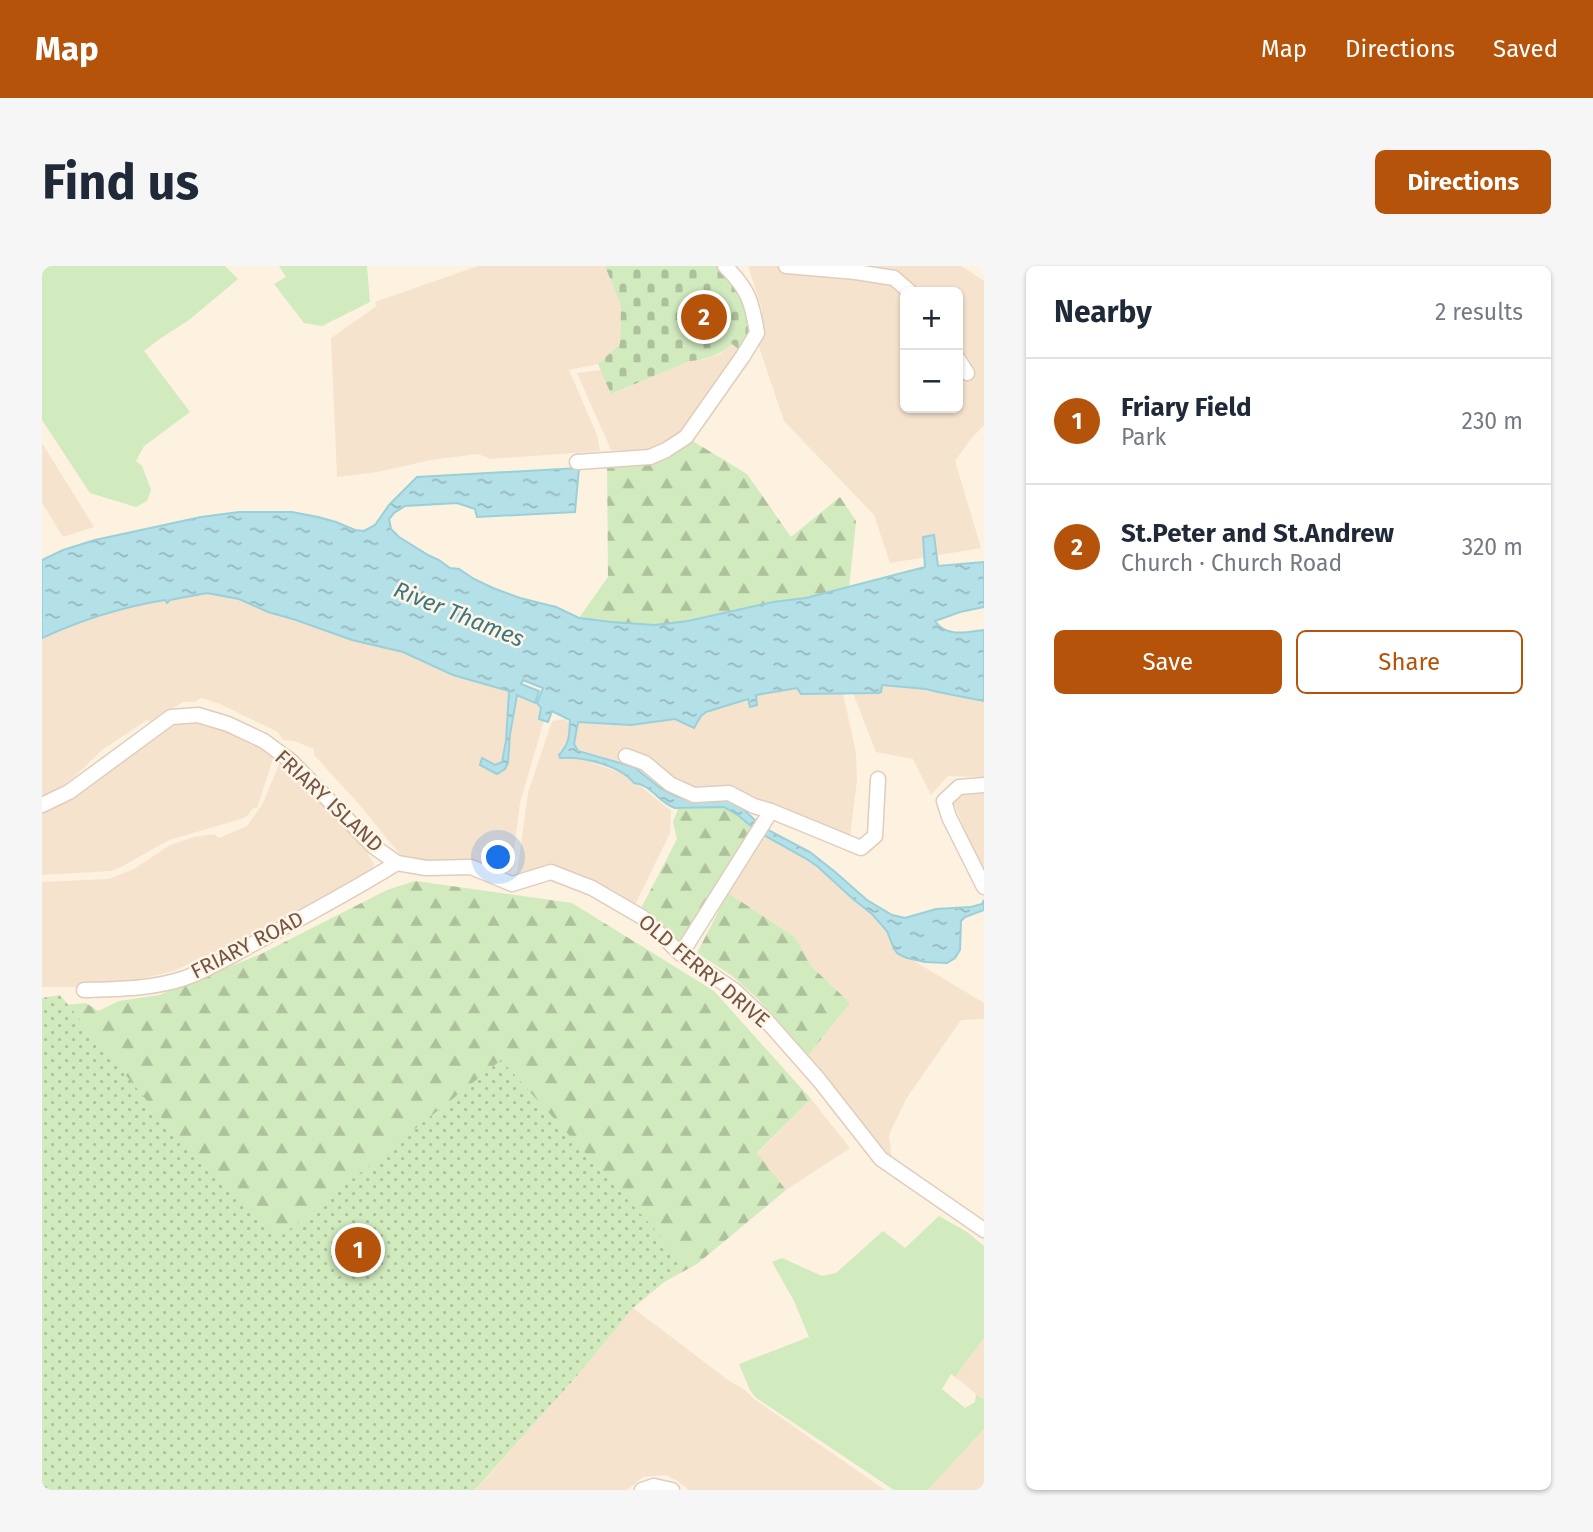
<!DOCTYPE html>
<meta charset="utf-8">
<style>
:root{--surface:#fff;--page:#f6f6f7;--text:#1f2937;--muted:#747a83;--line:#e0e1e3;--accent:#b45309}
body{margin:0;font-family:"Fira Sans",sans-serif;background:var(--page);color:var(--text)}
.controls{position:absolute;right:21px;top:21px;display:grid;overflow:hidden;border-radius:10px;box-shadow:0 2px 5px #0004}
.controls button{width:63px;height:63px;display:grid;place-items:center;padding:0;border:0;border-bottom:2px solid var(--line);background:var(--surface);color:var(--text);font:35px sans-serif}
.you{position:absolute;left:457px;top:592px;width:24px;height:24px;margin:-18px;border:5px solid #fff;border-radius:50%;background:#1a73e8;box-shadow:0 0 0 10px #1a73e833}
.badge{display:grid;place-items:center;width:46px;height:46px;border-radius:50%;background:var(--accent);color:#fff;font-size:23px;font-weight:700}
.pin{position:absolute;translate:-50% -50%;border:4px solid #fff;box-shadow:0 2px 7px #0006}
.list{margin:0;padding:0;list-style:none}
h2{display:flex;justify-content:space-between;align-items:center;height:91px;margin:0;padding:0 28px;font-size:30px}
h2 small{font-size:23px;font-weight:400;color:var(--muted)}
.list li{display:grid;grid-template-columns:46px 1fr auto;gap:21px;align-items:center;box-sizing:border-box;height:126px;padding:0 28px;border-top:2px solid var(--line)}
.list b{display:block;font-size:26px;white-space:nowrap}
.list p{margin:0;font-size:23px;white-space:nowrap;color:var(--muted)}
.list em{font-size:23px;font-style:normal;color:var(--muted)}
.actions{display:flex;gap:14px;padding:21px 28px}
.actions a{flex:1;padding:16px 0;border:2px solid var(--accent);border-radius:10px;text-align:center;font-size:24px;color:var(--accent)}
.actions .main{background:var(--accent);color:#fff}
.map{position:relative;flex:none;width:942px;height:1224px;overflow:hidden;border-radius:10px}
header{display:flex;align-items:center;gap:42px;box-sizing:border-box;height:98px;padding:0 35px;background:var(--accent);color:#fff}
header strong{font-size:33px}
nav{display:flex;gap:38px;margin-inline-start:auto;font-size:24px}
.intro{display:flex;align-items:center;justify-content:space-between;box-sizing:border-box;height:168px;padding:0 42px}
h1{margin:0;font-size:49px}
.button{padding:18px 32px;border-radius:10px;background:var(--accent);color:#fff;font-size:24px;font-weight:700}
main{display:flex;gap:42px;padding:0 42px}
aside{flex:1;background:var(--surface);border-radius:10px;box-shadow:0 2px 5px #0004}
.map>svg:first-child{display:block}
</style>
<header>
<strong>Map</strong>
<nav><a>Map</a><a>Directions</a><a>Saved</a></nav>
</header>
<div class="intro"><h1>Find us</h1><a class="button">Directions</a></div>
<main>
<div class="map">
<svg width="942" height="1224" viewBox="0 0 942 1224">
<defs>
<pattern id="forest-firs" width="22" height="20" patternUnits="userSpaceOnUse" patternTransform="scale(1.75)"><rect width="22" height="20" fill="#d1eabe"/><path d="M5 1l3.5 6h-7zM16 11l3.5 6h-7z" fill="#aec09c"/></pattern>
<pattern id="cemetery-stones" width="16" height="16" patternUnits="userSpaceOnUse" patternTransform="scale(1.75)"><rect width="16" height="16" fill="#d1eabe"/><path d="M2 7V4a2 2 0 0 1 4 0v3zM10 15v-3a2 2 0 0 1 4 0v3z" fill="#aec09c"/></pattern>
<pattern id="park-dots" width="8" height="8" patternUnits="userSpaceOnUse" patternTransform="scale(1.75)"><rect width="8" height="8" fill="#d1eabe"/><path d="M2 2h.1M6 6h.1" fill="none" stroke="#aec09c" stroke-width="1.8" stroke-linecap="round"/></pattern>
<pattern id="water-ripples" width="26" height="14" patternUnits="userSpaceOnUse" patternTransform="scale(1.75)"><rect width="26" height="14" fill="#b4e0e7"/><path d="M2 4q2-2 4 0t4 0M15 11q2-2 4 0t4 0" fill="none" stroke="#97b8bd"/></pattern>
</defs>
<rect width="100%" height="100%" fill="#fdf1e0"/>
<g fill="#f5e3ce" fill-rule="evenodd">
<polygon points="436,0 563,0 579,40 578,78 556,98 527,104 555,169 558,185 449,193 436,188 389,194 335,206 295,211 289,72 335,40 333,36"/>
<path d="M706 0H919L942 15V159L928 174 913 195 939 282 848 297 832 249 742 155 716 78 720 66V43ZM863 26H916V142H863Z"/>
<polygon points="690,78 699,84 641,169 604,186 569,184 535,107 559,104 570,128 648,95 662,94 678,88"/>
<polygon points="0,177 52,261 21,271 0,237"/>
<polygon points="165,327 197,333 226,346 254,354 310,374 361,386 411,409 467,425 495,437 505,444 478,537 469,606 360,591 315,536 272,489 272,483 252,475 241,474 236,466 178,438 159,432 153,436 141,436 109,456 105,454 60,484 32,511 17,523 0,533 0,372 44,354 95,338 124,334 125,337 128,334"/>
<polygon points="839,419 884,423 896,426 942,435 942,511 906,510 889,529 871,493 834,486 811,427 837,427 839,425"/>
<polygon points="756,422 759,428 801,427 814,487 815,514 808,570 730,541 633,519 579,488 576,497 555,489 536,485 532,478 535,456 589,459 633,452 651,462 659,450 664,446 704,434 708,441 714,429"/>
<polygon points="158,448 233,487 215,542 211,542 207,548 202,552 127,574 79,601 69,605 0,609 0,546 29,529 111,471 118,469 138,450"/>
<polygon points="523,453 528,458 526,488 585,509 629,545 628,567 589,647 539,619 475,608 486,527 510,455"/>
<polygon points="243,484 302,556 326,588 332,598 330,604 250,662 240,651 209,669 132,705 74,719 46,721 0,721 0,616 67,613 92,603 128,579 152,571 172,568 177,572 205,560 220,539"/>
<polygon points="919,526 942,527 942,611 911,535"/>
<polygon points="718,568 772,596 846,662 852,683 942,737 942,753 919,754 864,833 847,869 850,895 764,792 808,737 770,701 753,671 686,627"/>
<polygon points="769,833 808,882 744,924 715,888"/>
<polygon points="591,1042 686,1114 703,1124 712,1133 843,1224 647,1224 634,1214 623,1209 601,1211 585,1224 434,1224 534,1111"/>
<polygon points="942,1072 942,1134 913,1111"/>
<polygon points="942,1163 942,1224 886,1224 920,1187"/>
</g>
<g fill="#d1eabe">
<polygon points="0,0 183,0 196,13 147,54 119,72 102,85 148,146 102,180 94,195 100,200 109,224 105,235 94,241 48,227 0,154"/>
<polygon points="237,0 325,0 328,36 280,60 262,57 232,18 244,11"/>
<polygon points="897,950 925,966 942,980 942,1072 913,1111 909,1108 900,1123 923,1142 933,1136 934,1128 942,1134 942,1163 886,1224 852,1224 713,1131 708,1124 697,1098 767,1071 752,1035 730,996 740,992 780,1010 794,1007 841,965 863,982"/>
</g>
<g fill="url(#forest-firs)">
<polygon points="644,171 705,208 749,271 798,231 814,255 807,322 764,332 731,336 646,355 613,359 569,356 537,352 566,311 565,195 608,191"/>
<polygon points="684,541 713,563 647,684 594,652 635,573 631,556 636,543"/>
<polygon points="373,615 530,637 672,725 769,833 715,887 744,924 655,998 593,1032 233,982 0,741 44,737 56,745 77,735 117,729 219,688 345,624"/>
<polygon points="686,627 753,671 770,701 808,737 764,792 716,733 689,709 655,687"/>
</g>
<path fill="url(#cemetery-stones)" d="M563 0H692L708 62 699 85 690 78C677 89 665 94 648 95L569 128 556 98 578 78 579 40Z"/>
<polygon fill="url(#park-dots)" points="18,729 110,841 174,913 238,971 459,794 644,998 591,1042 534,1111 433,1224 0,1224 0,732"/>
<path fill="url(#water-ripples)" stroke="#9ad0d9" stroke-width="2" d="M537 202 533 246 435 251 433 243 415 237 363 240 352 247 347 253 349 263 357 271 386 289 397 294 408 302 417 303 432 313 451 322 478 332 514 341 537 352 569 356 613 359 646 355 731 336 764 332 883 301 881 271 892 269 896 300 942 296V341L918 346 893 355C905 372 924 366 942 364V435L896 426 884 423 840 419 839 426 837 427 759 428 755 422 714 429 715 439 708 441 706 433 664 446 659 450 652 462 633 453 589 459 536 456 532 478 536 485 592 501 618 522 634 530 644 533 685 532 696 538 719 560 768 586 792 605 825 634 850 649 863 652 894 643 929 641 940 638 942 634V644L923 651 919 655 918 684 913 692 905 697 883 696 865 692 856 688 852 683 845 665 830 648 811 633 775 600 763 592 716 566 697 550 682 541 633 542C617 537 609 518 592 517 578 499 539 490 518 492L517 489C528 477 527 470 528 454L510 445 506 456 497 453 499 442 495 437 501 422 481 414 479 418 497 425 493 437 475 429 468 468 466 497 463 503 455 508 438 499 440 492 453 499 460 496 464 475 467 425 411 409 361 386 310 374 254 354 226 346 197 333 165 327 128 334 125 337 123 334C80 341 39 354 0 372V294L21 284 53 274 159 251 197 246H250L276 251 294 256 313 264 322 265 333 259 347 239 375 211Z"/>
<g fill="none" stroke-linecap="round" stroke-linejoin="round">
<g stroke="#e1cdbc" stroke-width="17">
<g id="street">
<polyline points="744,0 814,6 852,12 868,26"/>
<polyline points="916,93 925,107"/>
<path d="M535 196 608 191 624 184 644 171 701 90 715 67C710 35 706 23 683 0"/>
<polyline points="584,490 603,497 628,518 652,529 687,527 712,540 729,545 639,688"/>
<polyline points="942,519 917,521 902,535 907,551 942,621"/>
<polyline points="0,539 27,526 129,451 156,449 186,458 222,475 249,495 331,580 355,597 384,602 429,601 470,618 509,606 550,622 600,651 639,688 692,724 724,754 777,814 839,893 942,964"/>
<polyline points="729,545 819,582 833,570 836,513"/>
<path d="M42 724C76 723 111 723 143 712 168 703 196 686 220 673 265 649 311 624 355 597"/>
<polyline points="600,1224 612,1220 630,1224"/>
</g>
</g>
<use href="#street" stroke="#fff" stroke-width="14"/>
</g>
<g text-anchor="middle" stroke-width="5" stroke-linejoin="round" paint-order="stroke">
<g font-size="21" fill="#745647" stroke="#fff5e7">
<text transform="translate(287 535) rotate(43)" y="7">FRIARY ISLAND</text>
<text transform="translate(205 679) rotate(-27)" y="7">FRIARY ROAD</text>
<text transform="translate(662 705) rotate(40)" y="7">OLD FERRY DRIVE</text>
</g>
<g font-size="23" font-style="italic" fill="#3d7782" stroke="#fff5e7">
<text transform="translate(417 348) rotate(22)" y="8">River Thames</text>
</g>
</g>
</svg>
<div class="controls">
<button>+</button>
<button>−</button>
</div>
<div class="you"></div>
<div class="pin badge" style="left:316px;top:984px">1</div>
<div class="pin badge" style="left:662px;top:51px">2</div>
</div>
<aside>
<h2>Nearby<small>2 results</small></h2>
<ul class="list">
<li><span class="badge">1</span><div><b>Friary Field</b><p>Park</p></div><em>230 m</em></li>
<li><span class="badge">2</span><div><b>St.Peter and St.Andrew</b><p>Church · Church Road</p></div><em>320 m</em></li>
</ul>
<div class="actions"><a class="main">Save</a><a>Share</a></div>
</aside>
</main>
